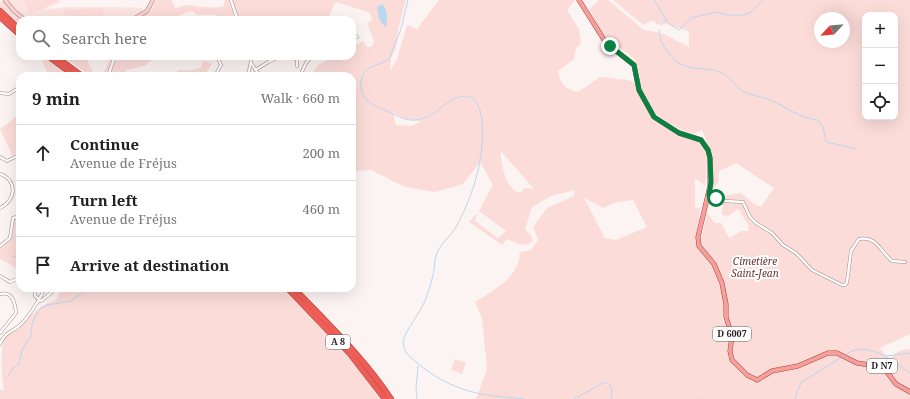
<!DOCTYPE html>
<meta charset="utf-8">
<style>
:root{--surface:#fff;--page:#f2f2f2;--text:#222;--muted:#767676;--line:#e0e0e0}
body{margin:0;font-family:"Noto Serif",serif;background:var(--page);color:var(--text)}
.controls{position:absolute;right:12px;top:12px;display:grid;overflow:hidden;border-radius:8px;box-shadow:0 4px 16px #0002}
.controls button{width:36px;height:36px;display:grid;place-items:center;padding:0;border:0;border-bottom:1px solid var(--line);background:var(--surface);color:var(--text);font:20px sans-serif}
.compass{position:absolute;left:814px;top:12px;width:36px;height:36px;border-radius:50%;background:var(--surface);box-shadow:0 4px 16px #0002;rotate:244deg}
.stop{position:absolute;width:12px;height:12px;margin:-9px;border:3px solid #0b8043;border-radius:50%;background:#fff}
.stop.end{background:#0b8043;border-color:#fff;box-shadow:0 1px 4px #0008}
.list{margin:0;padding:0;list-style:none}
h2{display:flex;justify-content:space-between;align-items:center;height:52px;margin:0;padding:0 16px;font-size:17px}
h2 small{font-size:13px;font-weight:400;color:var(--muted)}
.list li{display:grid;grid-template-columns:26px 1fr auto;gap:12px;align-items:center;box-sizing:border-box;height:56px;padding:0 16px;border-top:1px solid var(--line)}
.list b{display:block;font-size:15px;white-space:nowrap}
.list p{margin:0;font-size:13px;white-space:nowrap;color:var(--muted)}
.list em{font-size:13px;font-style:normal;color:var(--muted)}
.icon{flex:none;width:22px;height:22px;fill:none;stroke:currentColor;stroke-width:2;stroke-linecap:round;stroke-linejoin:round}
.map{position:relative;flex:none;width:910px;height:399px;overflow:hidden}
.search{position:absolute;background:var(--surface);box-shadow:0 4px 16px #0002;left:16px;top:16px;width:340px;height:44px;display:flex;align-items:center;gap:10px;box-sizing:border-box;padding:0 14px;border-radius:12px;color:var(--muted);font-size:15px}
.panel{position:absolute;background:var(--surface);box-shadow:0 4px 16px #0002;left:16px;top:72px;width:340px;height:220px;border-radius:12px}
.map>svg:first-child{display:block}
</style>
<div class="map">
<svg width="910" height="399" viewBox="0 0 910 399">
<rect width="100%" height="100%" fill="#fcf4f2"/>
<polygon fill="#fce4e1" points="8,0 63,1 43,10 66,7 112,7 142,8 142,12 127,20 29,20 20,14"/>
<g fill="#fbdcd9" fill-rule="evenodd">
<polygon points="4,0 23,20 20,20 20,26 0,7 0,3"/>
<polygon points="24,0 58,0 58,1 30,14"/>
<path d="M157 0H173L171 2H173L174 7 177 8C187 2 194 7 204 7 210 8 217 7 223 7L225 0H229L234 14 236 13 232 0H406L398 30 396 47 391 58 390 71 397 59 407 25 417 29 439 0H575L567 10 579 29 581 44 576 48 574 59 558 71C559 83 567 90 578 92L600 77 627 80 634 82 650 116 675 133 685 137 696 140 702 145 707 154 705 186 695 178V209L700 207 697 246 716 270 721 288 724 306 723 320 729 331 728 356 731 362 742 375 753 382 761 381 774 373 801 368 824 355 835 354 861 366 876 367 880 364 854 360 828 351 799 365 770 369 755 378 741 368 734 361 731 352 733 341 728 316 727 296 721 275 700 244 707 213 715 223H721L729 238 742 231H748L749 226 738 209 728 216 722 215 723 196 741 193 753 203 761 207 774 188 736 163 719 171 718 183 712 191V155L702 130 693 134C671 127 646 112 640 88 637 77 640 68 633 58 626 50 615 47 608 40 603 36 593 16 589 9L599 0H608L644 30 662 33 689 47V31L662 23 657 25 654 20 643 25 613 0H910V334L880 348 890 360C895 351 901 350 910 349V399H476L487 369 482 318 475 302C494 290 519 278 520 252L531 250 538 240 533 227 547 208 574 196 575 190 551 196 532 207 525 230 530 234 533 240C527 249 515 242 507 239L502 245 469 222 476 214 477 215 475 221 498 238 506 231 479 211 493 185 480 162 463 184 435 192 405 187 371 170 357 171 352 182V76H312C316 59 338 56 352 56V53L355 51 356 45 363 41 367 47H371L374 41 367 23 372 21 370 13 337 2 334 4 328 20H215L218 19 216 15H197L192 11 178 16 175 20H134L151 11ZM865 15H895V117H865ZM820 18H844V42H820ZM393 112 406 119 418 120 420 122 411 126 396 125ZM500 150 534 189 524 188 521 193C504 190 502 164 500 150ZM584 198 603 208 617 202 633 200 647 227 616 240 605 238Z"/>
<polygon points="103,8 104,20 84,20 83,18 70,19 70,14 65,15 64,10"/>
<polygon points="40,56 42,56 70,76 49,76"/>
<polygon points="62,56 85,56 95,76 91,76"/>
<polygon points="111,56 160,56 150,61 145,66 126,70 123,76 104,76 103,74"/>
<polygon points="206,61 212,64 204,76 178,76 177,70 193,70 201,67 202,62"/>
<polygon points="20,114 20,154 12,155 0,129"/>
<polygon points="20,217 20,270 0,259 0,249 13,234 14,219"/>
<path d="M61 288H282L363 373 381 399H0V390H4C1 378 0 344 6 335 11 331 18 329 22 325 36 311 37 307 57 299Z"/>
<polygon points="455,359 466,363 462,374 451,370"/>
</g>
<path fill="#bad7ee" d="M382 4C387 9 389 21 385 27L379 19 377 7Z"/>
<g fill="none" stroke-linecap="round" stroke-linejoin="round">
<g stroke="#bad7ee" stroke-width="1">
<path d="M408 0 401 29 389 59C378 67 363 64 361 82 359 100 376 107 389 112 403 118 410 124 427 117 439 112 452 95 466 96 479 97 481 113 482 122 485 158 473 196 456 227 451 236 442 242 438 251 434 258 435 268 433 275 431 284 428 293 425 301 421 311 404 333 403 341 403 345 405 350 406 353 428 374 451 388 481 394 495 397 510 397 524 399"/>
<path d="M654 0C662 11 666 25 679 30L691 18 717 12 728 15H743L750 13 763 0"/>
<polyline points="661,25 666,20"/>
<path d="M659 30C659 42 667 53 676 61 687 70 705 68 717 71 730 75 734 85 744 92 751 96 762 96 770 100 787 107 799 118 818 120L823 127 826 142 857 149"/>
<polyline points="13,257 20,254"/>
<path d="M845 355C866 339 892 360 910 373"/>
<polyline points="887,356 910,353"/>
<polyline points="8,377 12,369 19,364 22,350 31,336 31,329 34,318 40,309 47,305 71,301 82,293 83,288"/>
<polyline points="417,399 416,389 418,366"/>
<polyline points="574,399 605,382 610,385 612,391 611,399"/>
<polyline points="701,399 702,399"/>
<polyline points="795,399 798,389 802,382 842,357"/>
</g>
<g stroke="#9f8b89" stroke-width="3.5">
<g id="street">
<polyline points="231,0 236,15 239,20"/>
<polyline points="352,33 357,37"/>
<polyline points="251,63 260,76"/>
<path d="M255 70C273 60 275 54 297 59V66"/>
<polyline points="108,76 115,56"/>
<polyline points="215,76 221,65 217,56"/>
<polyline points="248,76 252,56"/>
<polyline points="300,76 306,63 312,56"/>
<polyline points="0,93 9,94 20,87"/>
<polyline points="0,157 7,161 15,157 20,158"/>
<path d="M0 174C18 180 16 201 0 208"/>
<path d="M709 195 725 201 743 202 750 217 756 223 772 233 783 245 796 253 812 270 842 285H845L847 282 851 251 859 239C876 235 881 252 892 261L905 262"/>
<polyline points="0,246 10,238 13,218 20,216"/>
<polyline points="0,276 10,282 17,279 20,280"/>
<polyline points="35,290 35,296 39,299"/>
<path d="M0 294C13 291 15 303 16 313L0 333"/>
<polyline points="38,301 41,301 51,293 53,288"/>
<path d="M0 344C6 331 11 333 20 325 26 320 43 296 44 288"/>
</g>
</g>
<g stroke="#9f8b89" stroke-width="4.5">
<g id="secondary">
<polyline points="5,0 14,11 25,20"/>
<polyline points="132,20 147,11 153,0"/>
</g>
</g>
<g stroke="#a74742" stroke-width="5">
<polyline id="primary" points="579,0 606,43 634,65 639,90 654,117 679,133 701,140 708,150 710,158 710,186 698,237 699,246 714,264 722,283 726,304 726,317 732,336 730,351 732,360 747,375 757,380 772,371 798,366 828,353 837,353 857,363 883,367 896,384 910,392"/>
</g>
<g stroke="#a74742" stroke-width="6">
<g id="highway">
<polyline points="0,11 20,30"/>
<polyline points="0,17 20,35"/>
<polyline points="48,56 75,76"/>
<polyline points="55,56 82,76"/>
<polyline points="287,288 350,354 385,399"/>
<path d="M294 288C328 324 364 358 391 399"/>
</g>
</g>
<use href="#street" stroke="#fff" stroke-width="2.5"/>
<use href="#secondary" stroke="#facfcc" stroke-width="3.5"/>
<use href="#primary" stroke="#f59e9a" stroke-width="4"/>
<use href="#highway" stroke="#ee5e56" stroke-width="5"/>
</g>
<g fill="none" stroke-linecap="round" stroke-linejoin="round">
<polyline stroke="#0b8043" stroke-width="5" points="610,46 634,65 639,90 654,117 679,133 701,140 708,150 710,158 711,182 709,195 716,198"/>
</g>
<g text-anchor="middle" stroke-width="4" stroke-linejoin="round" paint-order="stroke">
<g fill="#fff" stroke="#666160" stroke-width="1">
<rect x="713" y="327" width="38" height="14" rx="3"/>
<rect x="326" y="335" width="24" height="14" rx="3"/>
<rect x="867" y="359" width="30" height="14" rx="3"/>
</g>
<g font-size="9" font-weight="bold" fill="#241d1c">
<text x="732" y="337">D 6007</text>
<text x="338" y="345">A 8</text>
<text x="882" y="369">D N7</text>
</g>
<g font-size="10" font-style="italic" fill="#683531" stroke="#fff">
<text x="755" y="265">Cimetière<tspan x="755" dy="12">Saint-Jean</tspan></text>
</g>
</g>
</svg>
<div class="controls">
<button>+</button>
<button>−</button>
<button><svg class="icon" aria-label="locate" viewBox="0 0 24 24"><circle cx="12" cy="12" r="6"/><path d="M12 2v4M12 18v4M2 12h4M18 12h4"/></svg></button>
</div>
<svg class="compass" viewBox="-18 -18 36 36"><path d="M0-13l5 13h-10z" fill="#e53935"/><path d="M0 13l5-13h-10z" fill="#767676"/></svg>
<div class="stop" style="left:716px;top:198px"></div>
<div class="stop end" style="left:610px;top:46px"></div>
<div class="search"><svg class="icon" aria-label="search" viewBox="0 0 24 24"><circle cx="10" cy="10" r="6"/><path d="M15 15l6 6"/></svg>Search here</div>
<section class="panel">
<h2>9 min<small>Walk · 660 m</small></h2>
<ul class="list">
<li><svg class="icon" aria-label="ahead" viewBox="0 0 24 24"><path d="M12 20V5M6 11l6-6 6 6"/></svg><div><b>Continue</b><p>Avenue de Fréjus</p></div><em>200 m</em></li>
<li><svg class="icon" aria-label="left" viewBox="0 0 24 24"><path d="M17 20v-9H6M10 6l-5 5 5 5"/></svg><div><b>Turn left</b><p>Avenue de Fréjus</p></div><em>460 m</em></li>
<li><svg class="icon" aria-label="arrive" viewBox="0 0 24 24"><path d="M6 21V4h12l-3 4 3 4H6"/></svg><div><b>Arrive at destination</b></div></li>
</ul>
</section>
</div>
